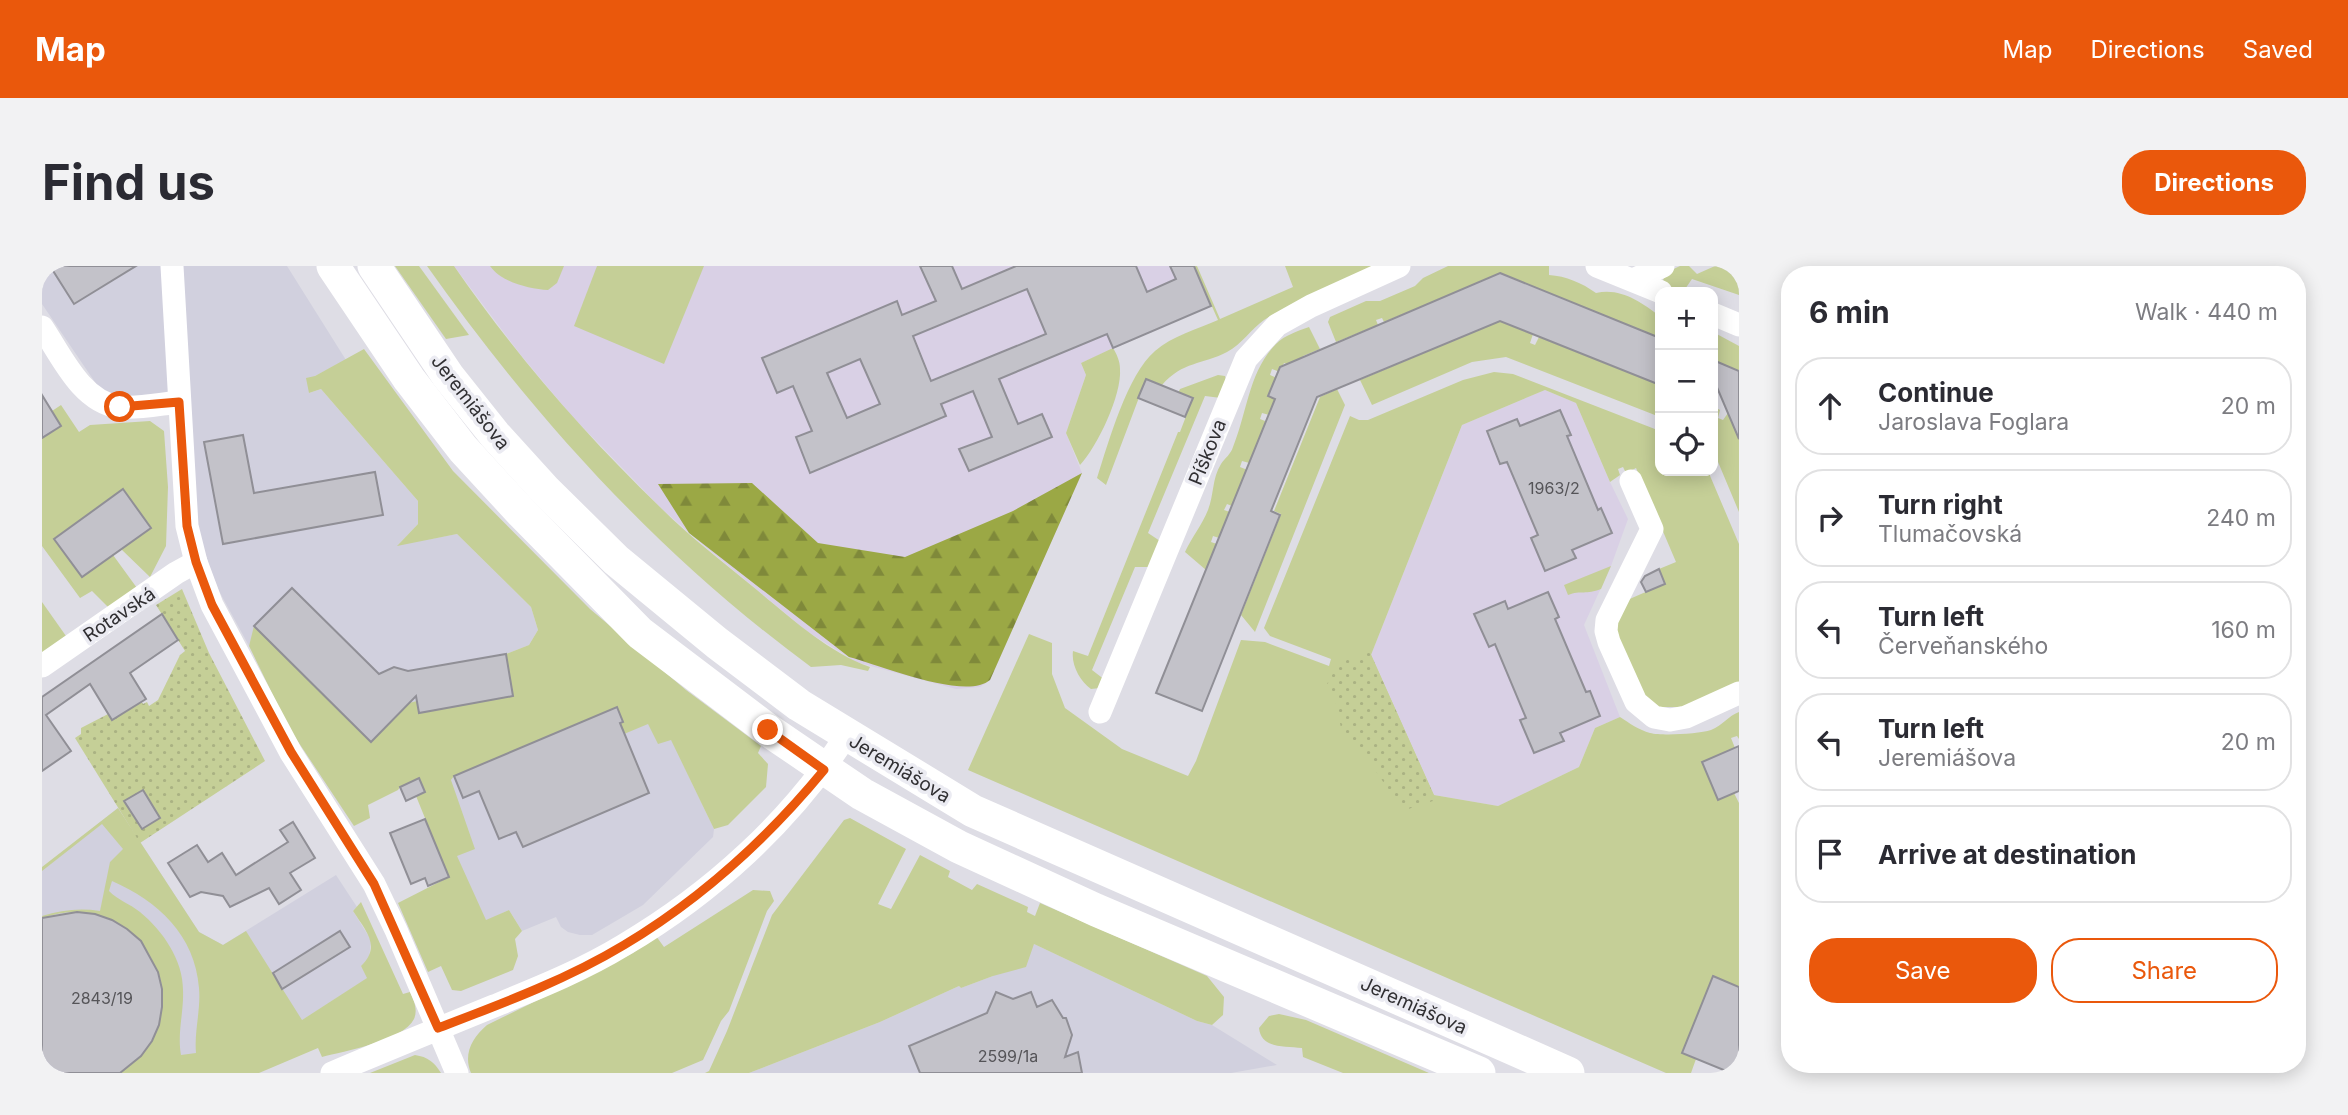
<!DOCTYPE html>
<meta charset="utf-8">
<style>
:root{--surface:#fff;--page:#f2f2f3;--text:#2b2b33;--muted:#7c7c81;--line:#e1e1e2;--accent:#ea580c}
body{margin:0;font-family:Inter,sans-serif;background:var(--page);color:var(--text)}
.controls{position:absolute;right:21px;top:21px;display:grid;overflow:hidden;border-radius:14px;box-shadow:0 4px 18px #0003}
.controls button{width:63px;height:63px;display:grid;place-items:center;padding:0;border:0;border-bottom:2px solid var(--line);background:var(--surface);color:var(--text);font:35px sans-serif}
.stop{position:absolute;width:21px;height:21px;margin:-16px;border:5px solid #ea580c;border-radius:50%;background:#fff}
.stop.end{background:#ea580c;border-color:#fff;box-shadow:0 2px 7px #0008}
.list{margin:0;padding:0;list-style:none}
h2{display:flex;justify-content:space-between;align-items:center;height:91px;margin:0;padding:0 28px;font-size:30px}
h2 small{font-size:23px;font-weight:400;color:var(--muted)}
.list li{display:grid;grid-template-columns:46px 1fr auto;gap:21px;align-items:center;box-sizing:border-box;height:98px;margin:0 14px 14px;padding:0 14px;border:2px solid var(--line);border-radius:28px}
.list b{display:block;font-size:26px;white-space:nowrap}
.list p{margin:0;font-size:23px;white-space:nowrap;color:var(--muted)}
.list em{font-size:23px;font-style:normal;color:var(--muted)}
.actions{display:flex;gap:14px;padding:21px 28px}
.actions a{flex:1;padding:16px 0;border:2px solid var(--accent);border-radius:28px;text-align:center;font-size:24px;color:var(--accent)}
.actions .main{background:var(--accent);color:#fff}
.icon{flex:none;width:38px;height:38px;fill:none;stroke:currentColor;stroke-width:2;stroke-linecap:round;stroke-linejoin:round}
.map{position:relative;flex:none;width:1697px;height:807px;overflow:hidden;border-radius:28px}
header{display:flex;align-items:center;gap:42px;box-sizing:border-box;height:98px;padding:0 35px;background:var(--accent);color:#fff}
header strong{font-size:33px}
nav{display:flex;gap:38px;margin-inline-start:auto;font-size:24px}
.intro{display:flex;align-items:center;justify-content:space-between;box-sizing:border-box;height:168px;padding:0 42px}
h1{margin:0;font-size:49px}
.button{padding:18px 32px;border-radius:28px;background:var(--accent);color:#fff;font-size:24px;font-weight:700}
main{display:flex;gap:42px;padding:0 42px}
aside{flex:1;background:var(--surface);border-radius:28px;box-shadow:0 4px 18px #0003}
.map>svg:first-child{display:block}
</style>
<header>
<strong>Map</strong>
<nav><a>Map</a><a>Directions</a><a>Saved</a></nav>
</header>
<div class="intro"><h1>Find us</h1><a class="button">Directions</a></div>
<main>
<div class="map">
<svg width="1697" height="807" viewBox="0 0 1697 807">
<defs>
<pattern id="forest-firs" width="22" height="20" patternUnits="userSpaceOnUse" patternTransform="scale(1.75)"><rect width="22" height="20" fill="#9ba845"/><path d="M5 1l3.5 6h-7zM16 11l3.5 6h-7z" fill="#7f893a"/></pattern>
<pattern id="park-dots" width="8" height="8" patternUnits="userSpaceOnUse" patternTransform="scale(1.75)"><rect width="8" height="8" fill="#c5cf97"/><path d="M2 2h.1M6 6h.1" fill="none" stroke="#aab283" stroke-width="1.8" stroke-linecap="round"/></pattern>
</defs>
<rect width="100%" height="100%" fill="#dedde5"/>
<g fill="#d1d0de">
<polygon points="0,0 245,0 304,94 273,110 267,127 279,123 376,235 376,258 356,279 415,268 489,341 496,364 487,379 464,388 471,430 377,447 329,476 213,361 207,380 177,325 165,295 157,264 151,234 145,127 76,130 59,125 0,38"/>
<polygon points="575,441 581,456 607,458 629,473 672,563 671,571 601,639 550,669 538,669 526,666 519,661 514,651 480,665 467,644 444,655 414,590 409,514 412,510"/>
<polygon points="76,542 157,666 181,679 294,609 315,641 311,645 329,674 327,693 319,700 326,712 243,765 140,807 0,807 0,602"/>
<polygon points="992,678 1155,755 1170,759 1235,799 1189,807 707,807 838,756 917,720 919,722 951,710"/>
</g>
<g fill="#d9d0e5">
<polygon points="412,0 1152,0 1170,39 1039,97 1044,109 1024,167 1040,207 948,414 938,421 914,423 814,396 766,366 661,279 620,243 529,149 478,88"/>
<polygon points="1503,124 1534,137 1568,216 1586,253 1569,300 1542,359 1578,451 1553,462 1537,501 1456,540 1392,529 1329,389 1420,159"/>
</g>
<g fill="#c5cf97" fill-rule="evenodd">
<polygon points="353,0 377,0 427,69 404,73"/>
<path d="M385 0H412C472 87 542 168 618 241 648 271 682 297 715 324 749 352 786 386 828 401L826 405 799 399 769 401C618 290 493 153 385 0Z"/>
<path d="M448 0H522L515 17 506 24C487 23 459 16 448 0Z"/>
<polygon points="555,0 662,0 622,98 532,60"/>
<path d="M1152 0H1155L1178 53 1251 21 1243 0H1340C1301 17 1258 32 1222 54 1209 63 1200 78 1185 86 1160 99 1141 95 1120 119L1104 113 1064 219 1055 212C1067 175 1085 109 1113 85 1130 70 1156 63 1176 54Z"/>
<path d="M1406 0H1507V9C1524 10 1540 17 1554 27 1578 21 1599 36 1618 50V73L1457 8 1342 56 1340 52 1334 54 1336 59 1294 76 1286 56 1288 51 1324 35H1338L1373 20 1381 12Z"/>
<polygon points="1638,0 1647,0 1655,8 1673,0 1697,0 1697,29 1650,13 1641,26 1627,21 1621,14 1625,6"/>
<polygon points="1457,55 1491,68 1488,77 1493,79 1497,71 1618,119 1618,151 1464,91 1430,96 1330,139 1318,114"/>
<path d="M1267 61 1278 83 1261 90 1264 98 1261 104 1242 97 1238 106 1230 103 1228 109 1235 112 1231 150 1220 147 1218 153 1228 157 1211 198 1200 195 1198 201 1208 205 1190 240 1185 238 1182 244 1188 246 1177 272 1171 270 1169 276 1175 278 1164 304 1143 286C1150 271 1160 259 1166 244 1172 229 1170 212 1179 198 1183 192 1189 188 1191 181 1205 147 1207 105 1234 78 1243 69 1256 65 1267 61Z"/>
<polygon points="1671,66 1697,80 1697,105 1671,94"/>
<path d="M1071 82C1075 89 1078 95 1078 103 1080 129 1055 181 1038 199L1024 167 1044 109 1039 97Z"/>
<polygon points="322,83 411,205 548,343 644,424 719,480 716,487 726,498 724,521 686,559 672,563 629,474 616,478 606,458 582,468 578,457 581,455 575,441 412,510 409,514 433,583 415,590 444,654 467,644 480,665 473,673 476,690 471,704 419,725 410,724 399,700 386,706 356,637 407,611 374,530 383,526 378,513 358,521 356,524 326,539 328,552 312,560 247,462 207,380 212,360 329,476 367,437 375,435 377,447 471,430 464,388 487,379 496,364 489,341 415,268 355,280 376,258 376,235 279,123 267,127 264,112 273,110"/>
<path d="M1452 106 1471 108 1618 165V205H1666L1697 278V418L1643 441H1611L1591 417 1571 367 1583 335 1622 318 1617 303 1634 296 1594 202 1584 207 1581 201 1576 203 1578 209 1568 216 1534 137 1503 124 1420 159 1329 389 1392 529 1456 540 1537 501 1553 462 1578 451C1587 457 1597 464 1608 467 1620 470 1657 468 1669 464 1681 459 1686 450 1697 446V473L1695 470 1689 472 1693 482 1660 496 1676 534 1692 527 1697 537V721L1671 711 1640 787 1654 793 1649 807H1624L926 504 987 368 1010 377V408L1023 442 1080 483 1146 510 1154 495 1199 374 1223 376 1287 400 1289 393 1228 370 1222 362 1308 150 1317 154H1326L1421 114Z"/>
<path d="M1176 109 1183 110 1185 118 1179 132 1163 130 1106 267 1118 275 1109 301H1093L1050 404 1063 414 1058 422 1049 423C1038 415 1029 399 1031 385L1046 390 1136 166H1138L1151 132 1137 126 1128 145 1138 123Z"/>
<polygon points="1295,123 1303,139 1213,366 1199,349 1239,248 1232,245 1278,131"/>
<polygon points="19,139 37,166 48,159 108,155 122,165 126,221 124,280 108,311 79,283 81,223 12,273 40,311 71,289 95,322 67,342 50,325 38,332 0,280 0,172 19,160 10,145"/>
<polygon points="1671,140 1678,144 1676,152 1681,154 1686,147 1697,173 1697,246 1671,184"/>
<path d="M1569 300 1559 323C1544 329 1539 324 1526 329L1522 319Z"/>
<polygon points="0,336 24,370 0,387"/>
<path d="M76 542 157 666 181 679 204 665 260 754 325 712 319 700C340 680 323 664 311 645L319 636 361 728 368 726C372 734 376 744 372 753 361 775 302 785 280 791L276 782 217 807H78C100 793 101 783 109 759 112 749 119 735 120 724 120 715 116 705 112 698 94 656 43 634 0 653V650C19 644 38 642 58 645L68 596 81 583 60 558 0 605V601ZM70 615C116 635 153 669 157 722 159 744 152 765 154 787L139 789C135 767 142 746 141 724 141 694 121 665 98 646 88 638 76 634 67 625Z"/>
<polygon points="808,552 864,583 836,638 849,643 878,589 908,605 906,611 930,624 935,618 986,641 985,646 993,650 998,637 1165,710 1182,731 1181,749 1170,759 1155,755 992,678 984,701 951,710 919,722 917,720 838,756 707,807 663,807 667,805 685,765 730,649 802,554"/>
<path d="M711 624 728 625 732 635 725 645 687 745 679 755 661 794 630 807H429C421 788 430 772 445 759L591 687 614 670 622 681Z"/>
<path d="M1237 748 1264 754 1387 807H1301L1261 791 1260 782C1243 780 1219 783 1217 762L1227 750Z"/>
<path d="M373 789C386 791 392 796 399 807H328Z"/>
</g>
<path fill="url(#forest-firs)" d="M1040 207 948 414C924 435 837 399 807 391L647 267 616 218 710 217 776 277 863 291 971 245Z"/>
<g fill="url(#park-dots)" fill-rule="evenodd">
<path d="M140 323 167 387 223 495 98 577 33 472 39 468V462L97 432 101 438 105 436 107 440 116 434 138 389 143 385 114 339ZM101 524 118 552 100 563 83 535Z"/>
<polygon points="1327,384 1394,534 1360,545 1336,508 1299,462 1294,438 1285,418 1296,398"/>
</g>
<g fill="#c3c2c9" stroke="#908f96" stroke-width="2" fill-rule="evenodd">
<polygon points="8,0 94,0 32,38"/>
<path d="M878 0H910L920 23 974 0H1094L1105 26 1134 13 1128 0H1152L1169 40 1071 82 1065 68 957 113 976 158 1000 148 1010 171 927 205 917 183 950 171 931 125 899 138 904 150 768 207 754 171 770 165 751 120 735 127 720 92 855 35 860 49 894 35ZM985 23 1004 68 889 115 871 70ZM818 93 838 138 805 152 785 107Z"/>
<polygon points="1458,7 1618,72 1618,119 1458,55 1275,131 1229,245 1238,249 1160,445 1114,427 1233,133 1226,130 1238,101"/>
<polygon points="1671,94 1697,105 1697,173 1671,112"/>
<polygon points="1104,113 1151,132 1143,151 1096,132"/>
<polygon points="0,129 19,160 0,172"/>
<polygon points="1518,144 1529,169 1525,170 1556,244 1559,242 1570,267 1530,284 1534,292 1503,305 1489,272 1496,269 1465,196 1458,198 1445,165 1475,153 1478,160"/>
<polygon points="201,169 212,227 333,206 341,249 181,278 162,176"/>
<polygon points="81,223 109,262 40,311 12,273"/>
<polygon points="1617,303 1623,318 1604,326 1599,316 1603,310"/>
<polygon points="250,322 337,408 352,401 366,405 464,388 471,430 377,447 374,430 329,476 212,360"/>
<polygon points="1506,326 1517,351 1513,353 1544,426 1548,425 1558,450 1518,467 1522,475 1492,487 1478,454 1484,452 1453,378 1447,381 1432,348 1463,335 1466,343"/>
<polygon points="120,348 136,374 88,407 104,433 70,454 48,418 4,449 29,485 0,505 0,431"/>
<polygon points="575,441 581,456 578,457 607,527 481,581 474,566 457,573 437,525 421,532 412,510"/>
<polygon points="1697,480 1697,525 1676,534 1660,496"/>
<polygon points="377,512 383,526 364,535 358,521"/>
<polygon points="101,524 118,552 100,563 82,535"/>
<polygon points="383,553 407,611 386,620 383,612 369,618 348,567"/>
<polygon points="251,556 273,592 248,607 259,624 237,638 227,622 188,641 181,630 159,626 148,631 126,597 155,579 166,596 180,587 194,609 246,576 238,564"/>
<polygon points="35,646 53,648 70,654 85,663 99,675 116,706 120,723 120,741 117,759 110,775 99,790 78,807 0,807 0,652"/>
<polygon points="298,665 308,681 240,723 231,707"/>
<polygon points="1671,710 1697,721 1697,807 1689,807 1640,787"/>
<polygon points="954,726 971,733 989,726 995,741 1010,734 1021,752 1024,752 1030,769 1023,791 1036,786 1040,807 878,807 867,780 945,747"/>
</g>
<g fill="none" stroke-linecap="round" stroke-linejoin="round">
<g stroke="#fff" stroke-width="23">
<polyline points="130,0 145,260 154,296 170,339 249,487 332,618 354,664 415,807"/>
<polyline points="1555,0 1619,26"/>
<polyline points="1591,14 1621,0"/>
<polyline points="1671,48 1697,59"/>
<path d="M0 61C19 89 39 136 77 141 96 143 118 138 137 136"/>
<polyline points="1589,215 1610,263 1565,354 1564,365 1567,376 1594,436 1612,451 1628,454 1644,451 1697,427"/>
<polyline points="0,400 134,307 154,296"/>
<polyline points="1058,446 1204,93 1235,59 1269,40 1357,0"/>
<path d="M290 807C344 784 398 762 452 740 496 722 541 704 582 679 670 627 748 556 804 470"/>
</g>
<g stroke="#fff" stroke-width="33">
<polyline points="291,0 367,113 421,183 480,247 598,367 726,464 820,528 917,581 1054,644 1437,807"/>
<polyline points="332,0 406,110 453,169 504,225 574,294 675,377 757,439 931,545 1526,807"/>
</g>
</g>
<g fill="none" stroke-linecap="round" stroke-linejoin="round">
<path stroke="#ea580c" stroke-width="9" d="M78 141 137 136 145 260 154 296 170 339 249 486 332 618 396 762C459 738 524 714 582 679 659 633 725 573 782 504L726 464"/>
</g>
<g text-anchor="middle" stroke-width="7" stroke-linejoin="round" paint-order="stroke">
<g font-size="16" fill="#555458">
<text x="1512" y="228">1963/2</text>
<text x="60" y="738">2843/19</text>
<text x="966" y="796">2599/1a</text>
</g>
<g font-size="19" fill="#302f32" stroke="#ebebf2">
<text transform="translate(429 136) rotate(52)" y="7">Jeremiášova</text>
<text transform="translate(1165 186) rotate(-68)" y="7">Píškova</text>
<text transform="translate(77 348) rotate(-34)" y="7">Rotavská</text>
<text transform="translate(858 502) rotate(31)" y="7">Jeremiášova</text>
<text transform="translate(1372 739) rotate(24)" y="7">Jeremiášova</text>
</g>
</g>
</svg>
<div class="controls">
<button>+</button>
<button>−</button>
<button><svg class="icon" aria-label="locate" viewBox="0 0 24 24"><circle cx="12" cy="12" r="6"/><path d="M12 2v4M12 18v4M2 12h4M18 12h4"/></svg></button>
</div>
<div class="stop" style="left:78px;top:141px"></div>
<div class="stop end" style="left:726px;top:464px"></div>
</div>
<aside>
<h2>6 min<small>Walk · 440 m</small></h2>
<ul class="list">
<li><svg class="icon" aria-label="ahead" viewBox="0 0 24 24"><path d="M12 20V5M6 11l6-6 6 6"/></svg><div><b>Continue</b><p>Jaroslava Foglara</p></div><em>20 m</em></li>
<li><svg class="icon" aria-label="right" viewBox="0 0 24 24"><path d="M7 20v-9h11M14 6l5 5-5 5"/></svg><div><b>Turn right</b><p>Tlumačovská</p></div><em>240 m</em></li>
<li><svg class="icon" aria-label="left" viewBox="0 0 24 24"><path d="M17 20v-9H6M10 6l-5 5 5 5"/></svg><div><b>Turn left</b><p>Červeňanského</p></div><em>160 m</em></li>
<li><svg class="icon" aria-label="left" viewBox="0 0 24 24"><path d="M17 20v-9H6M10 6l-5 5 5 5"/></svg><div><b>Turn left</b><p>Jeremiášova</p></div><em>20 m</em></li>
<li><svg class="icon" aria-label="arrive" viewBox="0 0 24 24"><path d="M6 21V4h12l-3 4 3 4H6"/></svg><div><b>Arrive at destination</b></div></li>
</ul>
<div class="actions"><a class="main">Save</a><a>Share</a></div>
</aside>
</main>
